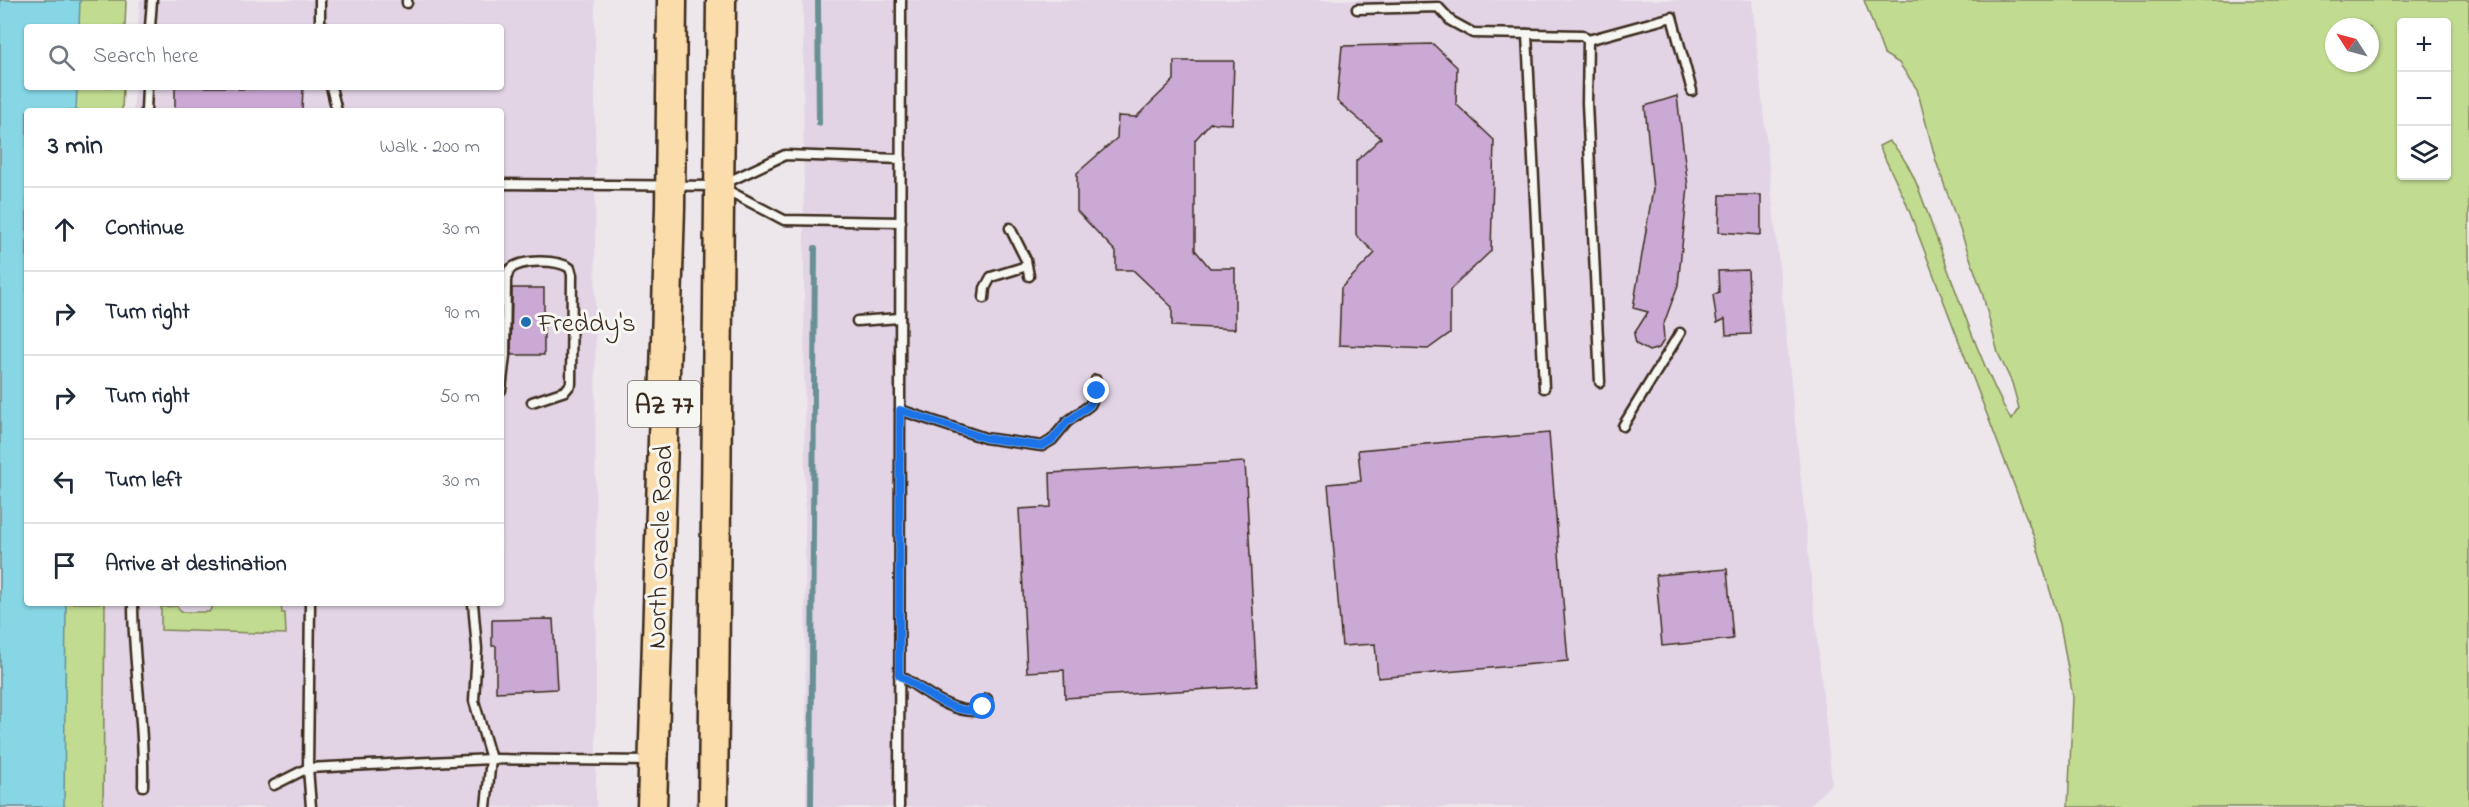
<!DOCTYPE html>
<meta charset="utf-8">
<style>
:root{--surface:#fff;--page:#f2f2f3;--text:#1f2937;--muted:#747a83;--line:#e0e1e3}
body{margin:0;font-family:"Indie Flower",sans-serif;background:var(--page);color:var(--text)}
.controls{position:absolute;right:18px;top:18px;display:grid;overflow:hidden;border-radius:6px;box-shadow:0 2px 4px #0004}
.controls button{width:54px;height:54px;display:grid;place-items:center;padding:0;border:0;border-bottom:2px solid var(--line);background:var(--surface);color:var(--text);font:30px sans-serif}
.compass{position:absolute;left:2325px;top:18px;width:54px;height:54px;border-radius:50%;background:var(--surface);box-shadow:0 2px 4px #0004;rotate:306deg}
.stop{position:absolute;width:18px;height:18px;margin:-14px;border:4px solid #1a73e8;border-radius:50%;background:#fff}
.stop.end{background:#1a73e8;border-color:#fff;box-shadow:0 2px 6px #0008}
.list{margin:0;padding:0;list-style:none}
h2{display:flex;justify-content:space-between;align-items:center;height:78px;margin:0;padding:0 24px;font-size:26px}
h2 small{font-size:20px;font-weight:400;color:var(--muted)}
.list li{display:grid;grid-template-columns:39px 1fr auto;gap:18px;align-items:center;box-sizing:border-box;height:84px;padding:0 24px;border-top:2px solid var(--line)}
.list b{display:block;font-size:22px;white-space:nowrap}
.list em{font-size:20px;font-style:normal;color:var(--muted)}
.icon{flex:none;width:33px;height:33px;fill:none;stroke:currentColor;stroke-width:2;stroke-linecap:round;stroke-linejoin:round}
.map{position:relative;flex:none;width:2469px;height:807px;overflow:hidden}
.search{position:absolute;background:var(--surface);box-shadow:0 2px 4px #0004;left:24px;top:24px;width:480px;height:66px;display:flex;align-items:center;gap:15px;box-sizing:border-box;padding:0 21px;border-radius:6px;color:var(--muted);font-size:22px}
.panel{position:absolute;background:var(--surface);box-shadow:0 2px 4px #0004;left:24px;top:108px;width:480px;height:498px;border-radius:6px}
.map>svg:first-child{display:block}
</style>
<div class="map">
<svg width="2469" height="807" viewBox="0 0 2469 807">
<rect width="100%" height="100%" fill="#ede7ec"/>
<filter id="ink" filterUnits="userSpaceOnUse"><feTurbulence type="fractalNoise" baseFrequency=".0167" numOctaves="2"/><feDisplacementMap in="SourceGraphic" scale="12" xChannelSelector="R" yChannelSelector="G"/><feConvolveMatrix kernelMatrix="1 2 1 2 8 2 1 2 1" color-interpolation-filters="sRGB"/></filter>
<g filter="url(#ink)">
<g fill="#e2d4e5">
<polygon points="140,0 595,0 596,807 103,807 105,603 501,603 501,111 133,111 135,87 501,87 501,27 138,27"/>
<polygon points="803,0 1752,0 1832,783 1808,807 806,807"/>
</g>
<g fill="#c1db91" stroke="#7e8258" stroke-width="1.5" fill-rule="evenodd">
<polygon points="0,0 126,0 125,27 27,27 27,87 123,87 122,111 27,111 27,603 105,603 103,807 0,807"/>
<path d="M1864 0H2469V807H2068L2073 697 2060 624 2035 540 1905 200 1879 146 1889 141C1914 164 1923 203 1935 234 1957 293 1981 366 2011 420L2019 408 2012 383 1998 353 1982 292 1936 161 1917 89 1899 63 1884 54ZM2402 22H2446V176H2402ZM2334 27H2370V63H2334Z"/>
<polygon points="214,604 281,604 282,613 285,613 286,634 161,630 161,607 177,606 181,612 209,612"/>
</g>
<polygon fill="#87d6e5" stroke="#699195" stroke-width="1.5" points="0,0 80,0 79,27 27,27 27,87 77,87 76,111 27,111 27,603 66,603 64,807 0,807"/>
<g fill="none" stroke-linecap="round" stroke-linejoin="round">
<g stroke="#699195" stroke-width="6">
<polyline points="818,0 819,123"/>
<polyline points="811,807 815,248"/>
</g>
</g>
<g fill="#caa9d4" stroke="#3b2a1e" stroke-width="1.5">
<polygon points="1433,44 1457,67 1456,104 1494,140 1491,251 1450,290 1450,333 1428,349 1339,345 1341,288 1375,253 1356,235 1356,161 1381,138 1337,101 1342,46"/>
<polygon points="1174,61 1234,61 1232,124 1210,123 1195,140 1195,250 1210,268 1235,268 1235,329 1172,326 1172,307 1133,270 1116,270 1116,252 1077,211 1077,173 1117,138 1118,116 1136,117 1174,80"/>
<polygon points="175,87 238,87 238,89 303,87 302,111 175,111"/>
<polygon points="1677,96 1688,187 1678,285 1663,326 1664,340 1659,348 1649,351 1636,344 1634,334 1648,312 1633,308 1653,189 1645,106"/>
<polygon points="1720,195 1761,195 1761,235 1719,232"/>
<polygon points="1748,270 1751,334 1726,335 1725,319 1717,323 1713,295 1719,292 1718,271"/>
<polygon points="512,288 544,288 544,355 511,355"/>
<polygon points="1549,433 1568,661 1378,678 1375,644 1342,646 1328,484 1361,481 1358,450"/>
<polygon points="1245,462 1257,686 1065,698 1064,670 1027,672 1019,509 1051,507 1050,473"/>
<polygon points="1727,569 1733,639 1662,646 1656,575"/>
<polygon points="553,619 557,689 496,692 496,646 492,646 492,620"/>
</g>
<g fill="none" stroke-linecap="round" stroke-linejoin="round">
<g stroke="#3b2a1e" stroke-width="13">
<g id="service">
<polyline points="320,0 320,27"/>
<polyline points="407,3 407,0"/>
<polyline points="1357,9 1438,7 1451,21 1473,33 1582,35 1588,40 1587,103 1600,382"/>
<polyline points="150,27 152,0"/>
<polyline points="1527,34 1544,388"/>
<polyline points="1588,40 1672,17 1692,91"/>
<polyline points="331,87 337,111"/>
<polyline points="146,111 147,87"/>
<polyline points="501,184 719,186 785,155 901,159"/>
<polyline points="725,189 784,220 901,222"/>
<polyline points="1010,228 1026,260 1029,276"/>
<polyline points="984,298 985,288 991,277 1027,266"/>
<polyline points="857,321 900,318"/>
<path d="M501 390 505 355 506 280 509 270C521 259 556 259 570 268L572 275 571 384 565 391 532 402"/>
<polyline points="900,410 985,438 1042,446 1052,440 1067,422 1090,405 1097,391 1096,380"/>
<polyline points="1623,426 1680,333"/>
<path d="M133 603C133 665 145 725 143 786"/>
<polyline points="310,603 308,768 311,807"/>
<polyline points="473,603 477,649 474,701 491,759 486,807"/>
<path d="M899 675C924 690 949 713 978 711L987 699"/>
<polyline points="274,785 308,768 491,759 648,761"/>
<polyline points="899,807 901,0"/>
</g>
</g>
<g stroke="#3b2a1e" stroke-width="33">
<g id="trunk">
<polyline points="652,807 670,207 672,0"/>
<polyline points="713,807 721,0"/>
</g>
</g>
<use href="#service" stroke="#f6f6f2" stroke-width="8"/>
<use href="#trunk" stroke="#fbddab" stroke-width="28"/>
</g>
</g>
<g fill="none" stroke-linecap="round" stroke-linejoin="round" filter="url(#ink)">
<path stroke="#1a73e8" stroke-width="8" d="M983 707 978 711C949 713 924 690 899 675L900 410 985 438 1042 446 1052 440 1067 422 1090 405 1097 391"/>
</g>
<circle fill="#1f6fb2" stroke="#f6f6f2" stroke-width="2" cx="526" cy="322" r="6"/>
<g text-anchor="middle" stroke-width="6" stroke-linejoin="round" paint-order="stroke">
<rect fill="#f6f6f2" stroke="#73675e" stroke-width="1.5" x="628" y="381" width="72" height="46" rx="4.5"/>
<g font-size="26" font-weight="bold" fill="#3b2a1e">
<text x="664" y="413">AZ 77</text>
</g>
<g font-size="27" fill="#3b2a1e" stroke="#f6f6f2" text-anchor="start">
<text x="538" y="331">Freddy's</text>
</g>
<g font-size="27" fill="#3b2a1e" stroke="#f6f6f2">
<text transform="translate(659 547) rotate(-88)" y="9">North Oracle Road</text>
</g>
</g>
</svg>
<div class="controls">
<button>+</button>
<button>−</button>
<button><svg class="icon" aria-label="layers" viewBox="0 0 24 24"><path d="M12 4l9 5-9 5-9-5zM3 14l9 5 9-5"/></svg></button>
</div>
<svg class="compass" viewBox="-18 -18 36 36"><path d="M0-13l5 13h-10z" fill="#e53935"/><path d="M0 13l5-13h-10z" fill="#747a83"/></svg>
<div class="stop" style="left:983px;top:707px"></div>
<div class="stop end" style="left:1097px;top:391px"></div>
<div class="search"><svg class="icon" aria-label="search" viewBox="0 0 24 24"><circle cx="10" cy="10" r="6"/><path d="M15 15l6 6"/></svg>Search here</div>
<section class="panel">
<h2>3 min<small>Walk · 200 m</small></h2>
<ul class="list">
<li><svg class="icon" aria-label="ahead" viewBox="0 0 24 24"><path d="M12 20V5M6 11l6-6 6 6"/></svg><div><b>Continue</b></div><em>30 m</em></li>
<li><svg class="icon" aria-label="right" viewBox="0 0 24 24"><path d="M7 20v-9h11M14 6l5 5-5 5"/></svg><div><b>Turn right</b></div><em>90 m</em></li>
<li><svg class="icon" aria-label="right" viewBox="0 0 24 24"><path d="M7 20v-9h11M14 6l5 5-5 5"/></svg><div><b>Turn right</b></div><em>50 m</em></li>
<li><svg class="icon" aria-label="left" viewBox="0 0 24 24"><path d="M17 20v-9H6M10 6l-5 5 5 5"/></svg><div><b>Turn left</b></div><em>30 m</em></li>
<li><svg class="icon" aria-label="arrive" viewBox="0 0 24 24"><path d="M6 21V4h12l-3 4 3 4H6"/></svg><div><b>Arrive at destination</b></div></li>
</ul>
</section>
</div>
